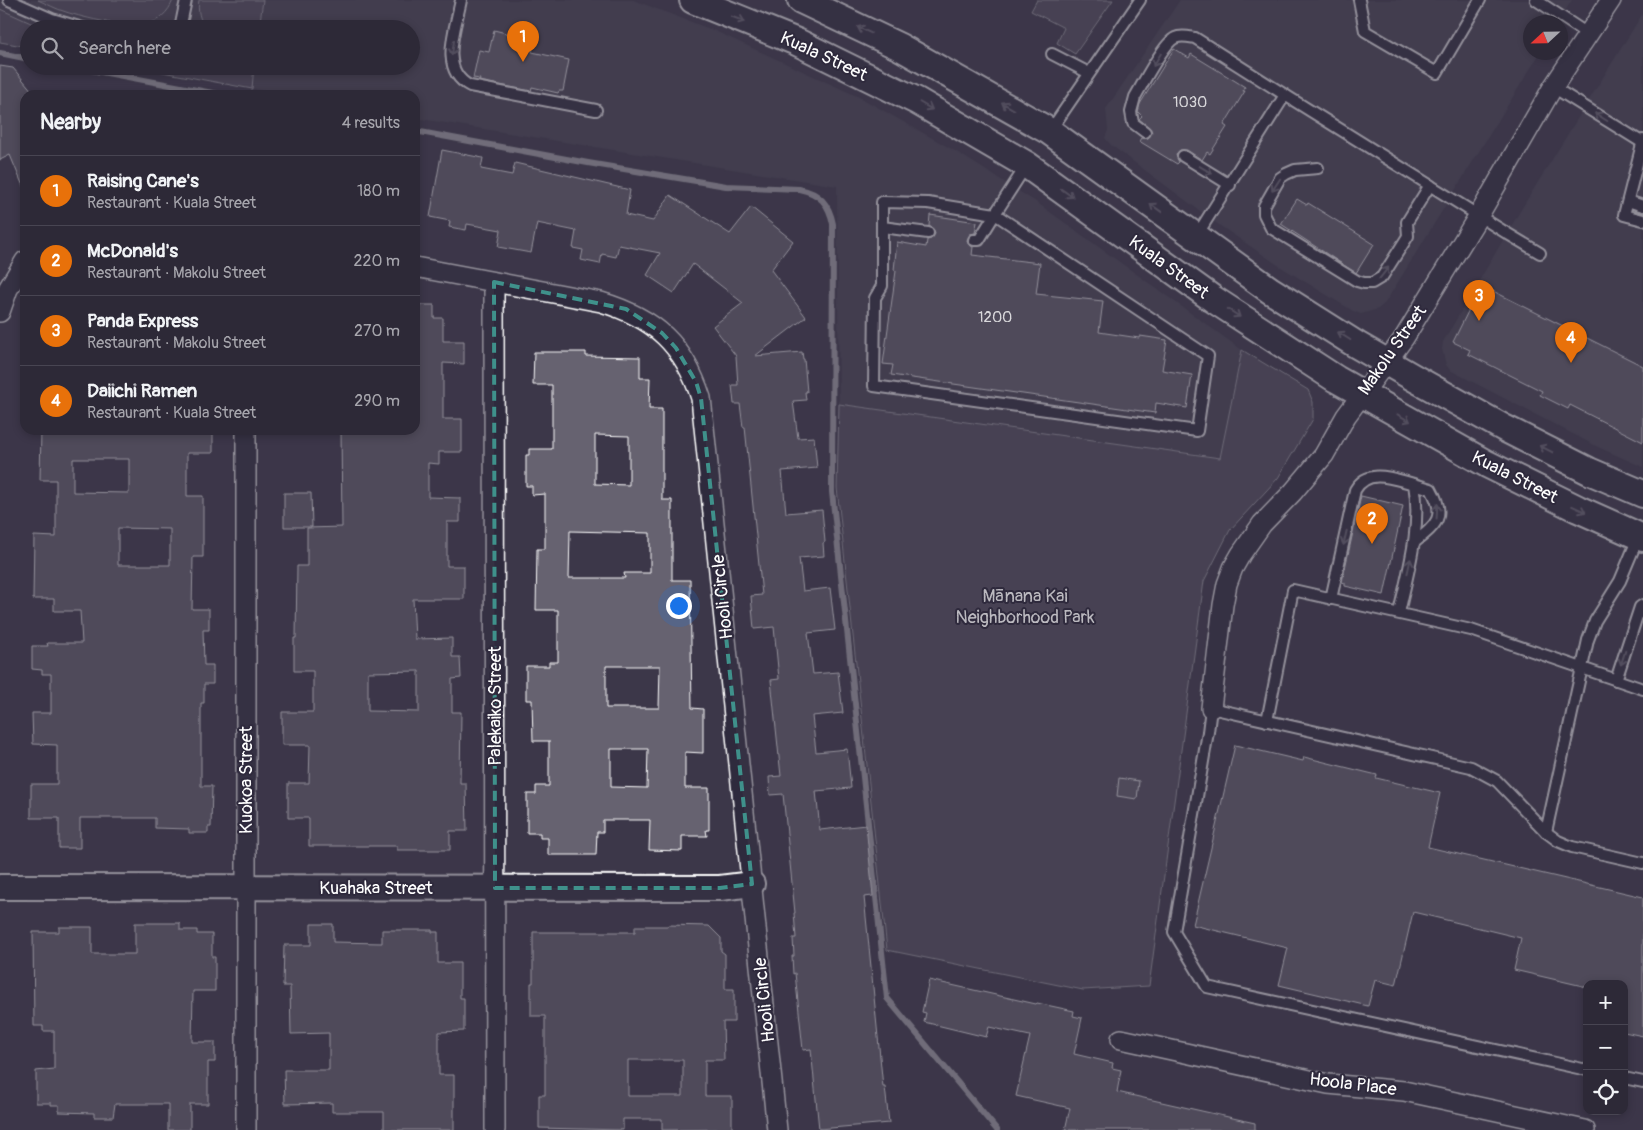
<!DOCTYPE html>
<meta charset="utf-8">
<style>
:root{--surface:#2d2937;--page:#393542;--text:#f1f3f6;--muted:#a7a6ad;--line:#484552;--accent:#ff9aa2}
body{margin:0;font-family:Pangolin,sans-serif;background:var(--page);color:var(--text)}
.controls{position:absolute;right:15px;bottom:15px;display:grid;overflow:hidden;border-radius:10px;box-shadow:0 2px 8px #0003}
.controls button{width:45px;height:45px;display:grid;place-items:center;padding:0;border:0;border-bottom:1px solid var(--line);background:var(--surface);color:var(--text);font:25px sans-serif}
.compass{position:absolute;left:1523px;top:15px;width:45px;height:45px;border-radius:50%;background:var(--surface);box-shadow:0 2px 8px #0003;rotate:248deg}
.you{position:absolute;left:678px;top:605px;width:18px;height:18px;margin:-12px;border:4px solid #fff;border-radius:50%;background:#1a73e8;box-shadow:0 0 0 8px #1a73e833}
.badge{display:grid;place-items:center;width:32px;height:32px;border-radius:50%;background:var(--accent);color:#fff;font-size:16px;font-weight:700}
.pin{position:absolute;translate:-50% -41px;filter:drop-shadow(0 1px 2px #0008)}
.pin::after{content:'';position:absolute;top:26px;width:18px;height:15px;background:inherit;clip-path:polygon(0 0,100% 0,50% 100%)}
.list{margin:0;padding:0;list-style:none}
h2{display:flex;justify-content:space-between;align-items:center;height:65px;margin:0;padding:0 20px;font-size:21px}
h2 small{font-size:16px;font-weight:400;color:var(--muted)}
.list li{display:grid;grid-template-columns:32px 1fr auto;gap:15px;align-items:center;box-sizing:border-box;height:70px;padding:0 20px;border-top:1px solid var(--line)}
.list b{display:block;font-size:19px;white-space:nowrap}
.list p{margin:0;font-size:16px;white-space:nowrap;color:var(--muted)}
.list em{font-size:16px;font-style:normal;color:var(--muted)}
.icon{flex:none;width:28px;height:28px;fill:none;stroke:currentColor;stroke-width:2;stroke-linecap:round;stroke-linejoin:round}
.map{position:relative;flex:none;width:1643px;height:1130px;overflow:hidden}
.search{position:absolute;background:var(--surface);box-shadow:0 2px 8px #0003;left:20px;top:20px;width:400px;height:55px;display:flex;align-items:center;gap:12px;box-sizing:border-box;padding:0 18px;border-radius:28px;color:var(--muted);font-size:19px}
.panel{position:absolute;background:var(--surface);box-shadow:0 2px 8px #0003;left:20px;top:90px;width:400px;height:345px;border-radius:15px}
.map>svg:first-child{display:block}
</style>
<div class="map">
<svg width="1643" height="1130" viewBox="0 0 1643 1130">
<rect width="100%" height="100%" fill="#3c3749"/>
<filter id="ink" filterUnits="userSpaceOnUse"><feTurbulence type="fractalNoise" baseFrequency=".02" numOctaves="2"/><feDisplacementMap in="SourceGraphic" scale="10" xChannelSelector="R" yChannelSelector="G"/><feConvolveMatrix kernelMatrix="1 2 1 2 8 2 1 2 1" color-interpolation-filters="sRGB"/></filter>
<g filter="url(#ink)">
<g fill="#494455">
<polygon points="0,0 633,0 715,31 861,98 955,151 1036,202 1242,350 1220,458 839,404 837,186 415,118 415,95 287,95 131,66 411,66 411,29 29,29 29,47 0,42"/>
<polygon points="1180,0 1572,0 1558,22 1530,22 1530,52 1540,53 1385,303 1378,309 1361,314 1353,311 1281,267 1219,225 1111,145 1105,138 1108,130 1106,109"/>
<polygon points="1643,13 1643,467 1598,447 1450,370 1446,365 1442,349 1443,342 1522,208"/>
</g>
<g fill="#555060" stroke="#aaa8b0">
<path d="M38 0H173C169 12 158 22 145 25 128 28 84 18 66 12 56 9 47 4 38 0Z"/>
<path d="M199 0H263L259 29H205C200 19 197 11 199 0Z"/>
<polygon points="1037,0 1113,0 1075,54 1057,43 1064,28 1031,11"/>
<polygon points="0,9 44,29 29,29 29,47 0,42"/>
<polygon points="131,66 254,66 252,89"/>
<polygon points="1242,350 1308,390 1313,402 1313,419 1278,478 1230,530 1204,581 1149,986 1083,990 887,950 837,488 839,404 1220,458"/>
</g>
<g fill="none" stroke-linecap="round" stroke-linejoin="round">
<g stroke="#afadb4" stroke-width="6">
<polyline points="0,53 29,59"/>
<polyline points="70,66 223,95"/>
<path d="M415 131 588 163 726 186 799 189C820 193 829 204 833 224L832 492 887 998 997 1130"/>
</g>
</g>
<g fill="#666270" stroke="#fff" fill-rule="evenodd">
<polygon points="494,30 510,34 511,32 535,36 532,52 569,60 563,91 559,91 558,93 532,87 531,91 479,81 480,79 473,78 479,50 489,52"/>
<polygon points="1174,49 1189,58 1191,54 1245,87 1243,91 1245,91 1224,125 1227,127 1210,154 1207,152 1202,160 1187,150 1180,150 1176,155 1179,162 1177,164 1139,141 1141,138 1148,138 1152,132 1149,127 1139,119 1142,116 1138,112 1140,104"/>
<polygon points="0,66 13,68 33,92 30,95 25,95 25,191 10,155 0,160"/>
<polygon points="442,150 483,158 481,169 512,175 515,163 630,190 626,215 653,221 670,195 730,234 751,207 793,241 771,270 806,317 755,356 802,352 803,359 804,359 807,392 805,392 806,400 793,401 798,438 814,437 817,468 782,471 786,513 822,510 825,542 823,543 824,556 799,558 803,591 830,588 835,630 808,633 813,674 838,672 843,713 812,716 816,752 847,749 851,788 816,791 820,830 866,825 873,896 864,897 883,1087 885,1087 889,1123 819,1129 811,1049 803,1050 795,973 793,974 792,956 794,956 793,938 796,938 794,913 795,913 783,794 770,795 769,777 781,776 771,680 779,679 774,627 754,629 751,596 762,595 745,427 743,427 740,404 734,404 732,385 738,385 736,356 713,326 743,303 693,264 674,293 647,275 660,253 619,245 616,257 602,254 600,264 581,260 583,250 573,248 576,231 537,223 531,253 498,247 501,230 467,224 466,230 449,227 450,221 430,217"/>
<polygon points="1297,199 1307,205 1308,203 1374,244 1356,273 1281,224"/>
<polygon points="930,215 977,222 975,233 970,234 967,240 968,244 973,247 972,255 1040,263 1036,294 1103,301 1099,332 1139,338 1140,336 1167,340 1162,370 1192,375 1187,408 1156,403 1155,413 891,375 893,365 883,364 896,271 894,270 897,242 926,247 927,240 931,239 935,234 934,230 929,226"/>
<polygon points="1481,285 1643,366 1643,442 1570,405 1568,409 1540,395 1542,391 1468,354 1470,350 1453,342"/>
<path d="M415 305H434V318H443V341H464V364L443 363V419H462V452H439V464L428 463V497L460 498V522H447V566H464V599H413L415 639 452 638V657H460L461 678 452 679V712H461L460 783H466L467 831H450V850H397V846H309V818H288V783H309L310 745H282V712H313V671H294V638H296L297 566H307V528L342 527 341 430H415ZM419 671V712L368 711V672Z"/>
<path d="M534 352H586V356L640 357V378H650L649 409H662V500H672V580H690L692 708 703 709V753L685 752V788H709V830H706L707 836H682V851L649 850 650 820H603V832H597L596 855H548V838H540V833H527V794H536V786H549V741H533L532 700H526V666H549V662H558V610H536L537 549H545V494L532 495V486H526V455H529V449H552V385H533ZM595 435 629 436V485L595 484ZM570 531 650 533V573H624L625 578H569ZM606 666H660L659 708H606ZM611 749H648L647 788 611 787Z"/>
<path d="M41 430H213V453H187V496H203V557H193L192 609H209V630H203L204 665H213V684H204V703H201V786H212L211 827H208V833H189V829L155 828V818H80V848H59V818H31V784H57V745L33 744 32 713H51V674H42V670L32 669V646H48L47 643H82L80 611H54V599H33L34 536 56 537V480H40ZM73 459H129V493L73 492ZM118 528 170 529V565H118Z"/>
<polygon points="284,493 311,493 312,527 284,527"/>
<polygon points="1361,496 1403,506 1384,595 1345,586 1345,583 1342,582"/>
<polygon points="1235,745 1303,761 1304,757 1377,775 1376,778 1440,793 1428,847 1643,897 1643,1036 1624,1032 1624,984 1587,984 1587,987 1514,970 1521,938 1413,912 1396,985 1375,980 1368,1006 1279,985 1288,948 1193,925"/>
<polygon points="1119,778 1139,781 1137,799 1117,796"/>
<polygon points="135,923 180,923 180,930 197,930 197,934 212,934 212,957 215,957 215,991 193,991 192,1042 215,1042 215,1062 208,1062 208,1104 190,1104 190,1130 168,1130 168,1104 115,1104 113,1117 94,1117 94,1113 59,1112 59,1105 51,1105 51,1103 36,1103 36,1071 54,1069 54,1031 43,1031 43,1026 34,1026 33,932 59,932 59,927 92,927 92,954 135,954"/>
<polygon points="311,924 333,924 333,942 382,943 382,930 432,930 432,932 438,932 438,963 460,963 460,998 464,998 464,1031 439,1032 439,1075 454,1075 454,1130 384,1130 384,1112 332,1112 332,1103 285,1104 284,1070 329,1070 329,1033 291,1034 290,986 283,986 284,945 311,945"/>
<path d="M668 925 709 926 721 938V951L725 954V989H734V1022H723L724 1060H705V1096H732V1129L662 1130V1119H623V1130L539 1128V1095H545V1016H531V983H533V932H635V926H668ZM628 1060H683V1096H628Z"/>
<polygon points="929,980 1036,1004 1037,1003 1074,1011 1073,1016 1082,1018 1074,1054 1113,1063 1112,1068 1121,1070 1117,1092 1255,1123 1255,1130 1065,1130 1070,1108 1016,1096 1030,1036 989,1027 986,1037 924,1022 926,1013 922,1012"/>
</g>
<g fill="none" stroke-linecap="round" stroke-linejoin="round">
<g stroke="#fff" stroke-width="14">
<g id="service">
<polyline points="9,0 52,19 86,29"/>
<path d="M461 0C456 27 438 70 470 86L596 110"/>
<polyline points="1359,0 1365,31 1437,73 1480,0"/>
<polyline points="1536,0 1589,35"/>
<polyline points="180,29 186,0"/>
<polyline points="1052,54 1089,73"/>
<polyline points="1553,87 1643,143"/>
<polyline points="1050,131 1140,0"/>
<path d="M1145 132 1133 123 1131 112 1135 97C1142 85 1164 43 1175 38 1181 35 1189 37 1195 38L1285 95"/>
<polyline points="1643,140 1624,215 1643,220"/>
<polyline points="1183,156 1230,185"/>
<polyline points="1318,168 1295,170 1286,174 1280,178 1264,206 1264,214 1271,228 1357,281 1364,283 1372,283 1382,277 1408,236 1407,222 1430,185"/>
<polyline points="1628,201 1643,206"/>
<polyline points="882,227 928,233"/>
<polyline points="1197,235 1285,95 1508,234 1540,253"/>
<polyline points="974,240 979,240 995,214 1208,356 1197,431 874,386 875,298 882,286 882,202 928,203 995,214 1026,166"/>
<path d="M1414 484 1431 489C1447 517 1436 525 1415 542"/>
<path d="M1331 599 1355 490C1368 467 1394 479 1414 484 1422 527 1408 571 1399 613"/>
<polyline points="1616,680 1640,607 1643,605"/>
<polyline points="1267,721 1293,590 1471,630 1643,689"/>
<polyline points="1546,832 1588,640 1595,621 1620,581 1638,538"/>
<polyline points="1587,1070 1207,987 1174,932 1208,732 1211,708 1471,767 1497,781 1546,832 1558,841 1572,847 1643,863"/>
<polyline points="1624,1078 1643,1082"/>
</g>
</g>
<g stroke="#fff" stroke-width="22">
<g id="minor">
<path d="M415 267 601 302C655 318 684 345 701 398L777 1130"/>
<polyline points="494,282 495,1130"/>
<polyline points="0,312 8,289 25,261"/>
<polyline points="246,430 246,1130"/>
<polyline points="1211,708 1223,605 1227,584 1233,568 1241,554 1262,524 1293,492 1324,455 1346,416 1404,338 1479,215 1553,87 1611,0"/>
<polyline points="1121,1039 1328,1084 1404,1091 1585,1130"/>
</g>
</g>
<g stroke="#fff" stroke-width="28">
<polyline id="tertiary" points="0,887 720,888 752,884"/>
</g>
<g stroke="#fff" stroke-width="30">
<g id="secondary">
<polyline points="693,0 797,42 917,101 1027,165 1213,299 1336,379 1487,464 1578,509 1643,538"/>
<polyline points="801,0 900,47 1049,131 1270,290 1357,345 1416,379 1504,428 1589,471 1643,494"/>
</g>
</g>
<use href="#service" stroke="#2f2a3d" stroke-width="10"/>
<use href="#minor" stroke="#2f2a3d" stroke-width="19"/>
<use href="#tertiary" stroke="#2f2a3d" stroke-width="24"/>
<use href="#secondary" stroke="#2f2a3d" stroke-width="26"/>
</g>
<defs><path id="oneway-shaft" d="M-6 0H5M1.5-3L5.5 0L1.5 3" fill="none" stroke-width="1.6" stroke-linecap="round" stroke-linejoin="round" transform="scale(1.25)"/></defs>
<g stroke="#6d6a77">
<use href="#oneway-shaft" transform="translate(738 19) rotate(21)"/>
<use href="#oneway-shaft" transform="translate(864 30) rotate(-155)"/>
<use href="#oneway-shaft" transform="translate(453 48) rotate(98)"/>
<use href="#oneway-shaft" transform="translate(1157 60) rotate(121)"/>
<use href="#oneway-shaft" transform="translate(926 106) rotate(30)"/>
<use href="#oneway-shaft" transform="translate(1008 106) rotate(-149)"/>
<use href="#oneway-shaft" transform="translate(1601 117) rotate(-148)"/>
<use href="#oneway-shaft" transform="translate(1206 170) rotate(31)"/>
<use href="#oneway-shaft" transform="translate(1276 185) rotate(123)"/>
<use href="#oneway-shaft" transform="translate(1067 193) rotate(35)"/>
<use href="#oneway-shaft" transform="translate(1156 208) rotate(-144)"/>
<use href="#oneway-shaft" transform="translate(1384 273) rotate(-52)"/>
<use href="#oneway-shaft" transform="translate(1234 313) rotate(34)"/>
<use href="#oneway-shaft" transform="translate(1344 336) rotate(-148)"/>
<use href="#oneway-shaft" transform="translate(1404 418) rotate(29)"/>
<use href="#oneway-shaft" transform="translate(1546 449) rotate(-153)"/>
<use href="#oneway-shaft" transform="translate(1579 509) rotate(25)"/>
<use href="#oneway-shaft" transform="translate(1437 511) rotate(-87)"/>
<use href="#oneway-shaft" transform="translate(1345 538) rotate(103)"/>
<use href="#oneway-shaft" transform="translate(1409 566) rotate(-78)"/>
<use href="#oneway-shaft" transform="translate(1623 658) rotate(108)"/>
</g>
</g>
<path d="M0 0H1643V1130H0ZM494 282 626 309 662 333 676 348 696 382 701 398 752 884 720 888H495Z" fill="#3c3749" fill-opacity=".55" fill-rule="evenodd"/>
<path fill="none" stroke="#3f918b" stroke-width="4" stroke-dasharray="10 6" stroke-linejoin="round" d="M494 282 626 309 662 333 676 348 696 382 701 398 752 884 720 888H495Z"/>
<g text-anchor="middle" stroke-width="4" stroke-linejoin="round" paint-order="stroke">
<g font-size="15" fill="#d9d8db">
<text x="1190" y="107">1030</text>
<text x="995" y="322">1200</text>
</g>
<g font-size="18" fill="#fff" stroke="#2f2a3d">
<text transform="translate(824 56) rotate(25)" y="6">Kuala Street</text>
<text transform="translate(1169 267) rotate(36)" y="6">Kuala Street</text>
<text transform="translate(1392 350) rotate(-55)" y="6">Makolu Street</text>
<text transform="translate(1515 477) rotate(27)" y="6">Kuala Street</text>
<text transform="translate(722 597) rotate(-96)" y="6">Hooli Circle</text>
<text transform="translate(495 706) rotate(-90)" y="6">Palekaiko Street</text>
<text transform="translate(246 780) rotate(-90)" y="6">Kuokoa Street</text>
<text x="376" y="894">Kuahaka Street</text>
<text transform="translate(764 1000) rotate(-96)" y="6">Hooli Circle</text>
<text transform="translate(1353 1084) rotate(7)" y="6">Hoola Place</text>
</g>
<g font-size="18" fill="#bbb9bf" stroke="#2f2a3d">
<text x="1025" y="602">Mānana Kai<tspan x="1025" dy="21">Neighborhood Park</tspan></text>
</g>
</g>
</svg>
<div class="controls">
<button>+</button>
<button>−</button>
<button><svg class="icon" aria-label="locate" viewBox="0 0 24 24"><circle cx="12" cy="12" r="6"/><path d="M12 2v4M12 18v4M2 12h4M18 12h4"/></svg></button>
</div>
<svg class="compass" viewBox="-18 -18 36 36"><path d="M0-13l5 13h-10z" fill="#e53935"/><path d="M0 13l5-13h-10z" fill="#a7a6ad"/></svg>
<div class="you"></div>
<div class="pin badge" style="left:523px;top:62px;background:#e8710a">1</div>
<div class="pin badge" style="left:1372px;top:544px;background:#e8710a">2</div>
<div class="pin badge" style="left:1479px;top:321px;background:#e8710a">3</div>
<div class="pin badge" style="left:1571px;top:363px;background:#e8710a">4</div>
<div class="search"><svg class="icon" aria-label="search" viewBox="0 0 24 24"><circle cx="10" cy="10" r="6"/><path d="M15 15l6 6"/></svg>Search here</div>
<section class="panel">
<h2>Nearby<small>4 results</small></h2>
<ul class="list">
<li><span class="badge" style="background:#e8710a">1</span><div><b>Raising Cane's</b><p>Restaurant · Kuala Street</p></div><em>180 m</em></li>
<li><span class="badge" style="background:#e8710a">2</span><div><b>McDonald's</b><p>Restaurant · Makolu Street</p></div><em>220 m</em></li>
<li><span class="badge" style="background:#e8710a">3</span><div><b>Panda Express</b><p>Restaurant · Makolu Street</p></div><em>270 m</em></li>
<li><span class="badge" style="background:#e8710a">4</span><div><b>Daiichi Ramen</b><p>Restaurant · Kuala Street</p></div><em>290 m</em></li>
</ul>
</section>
</div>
